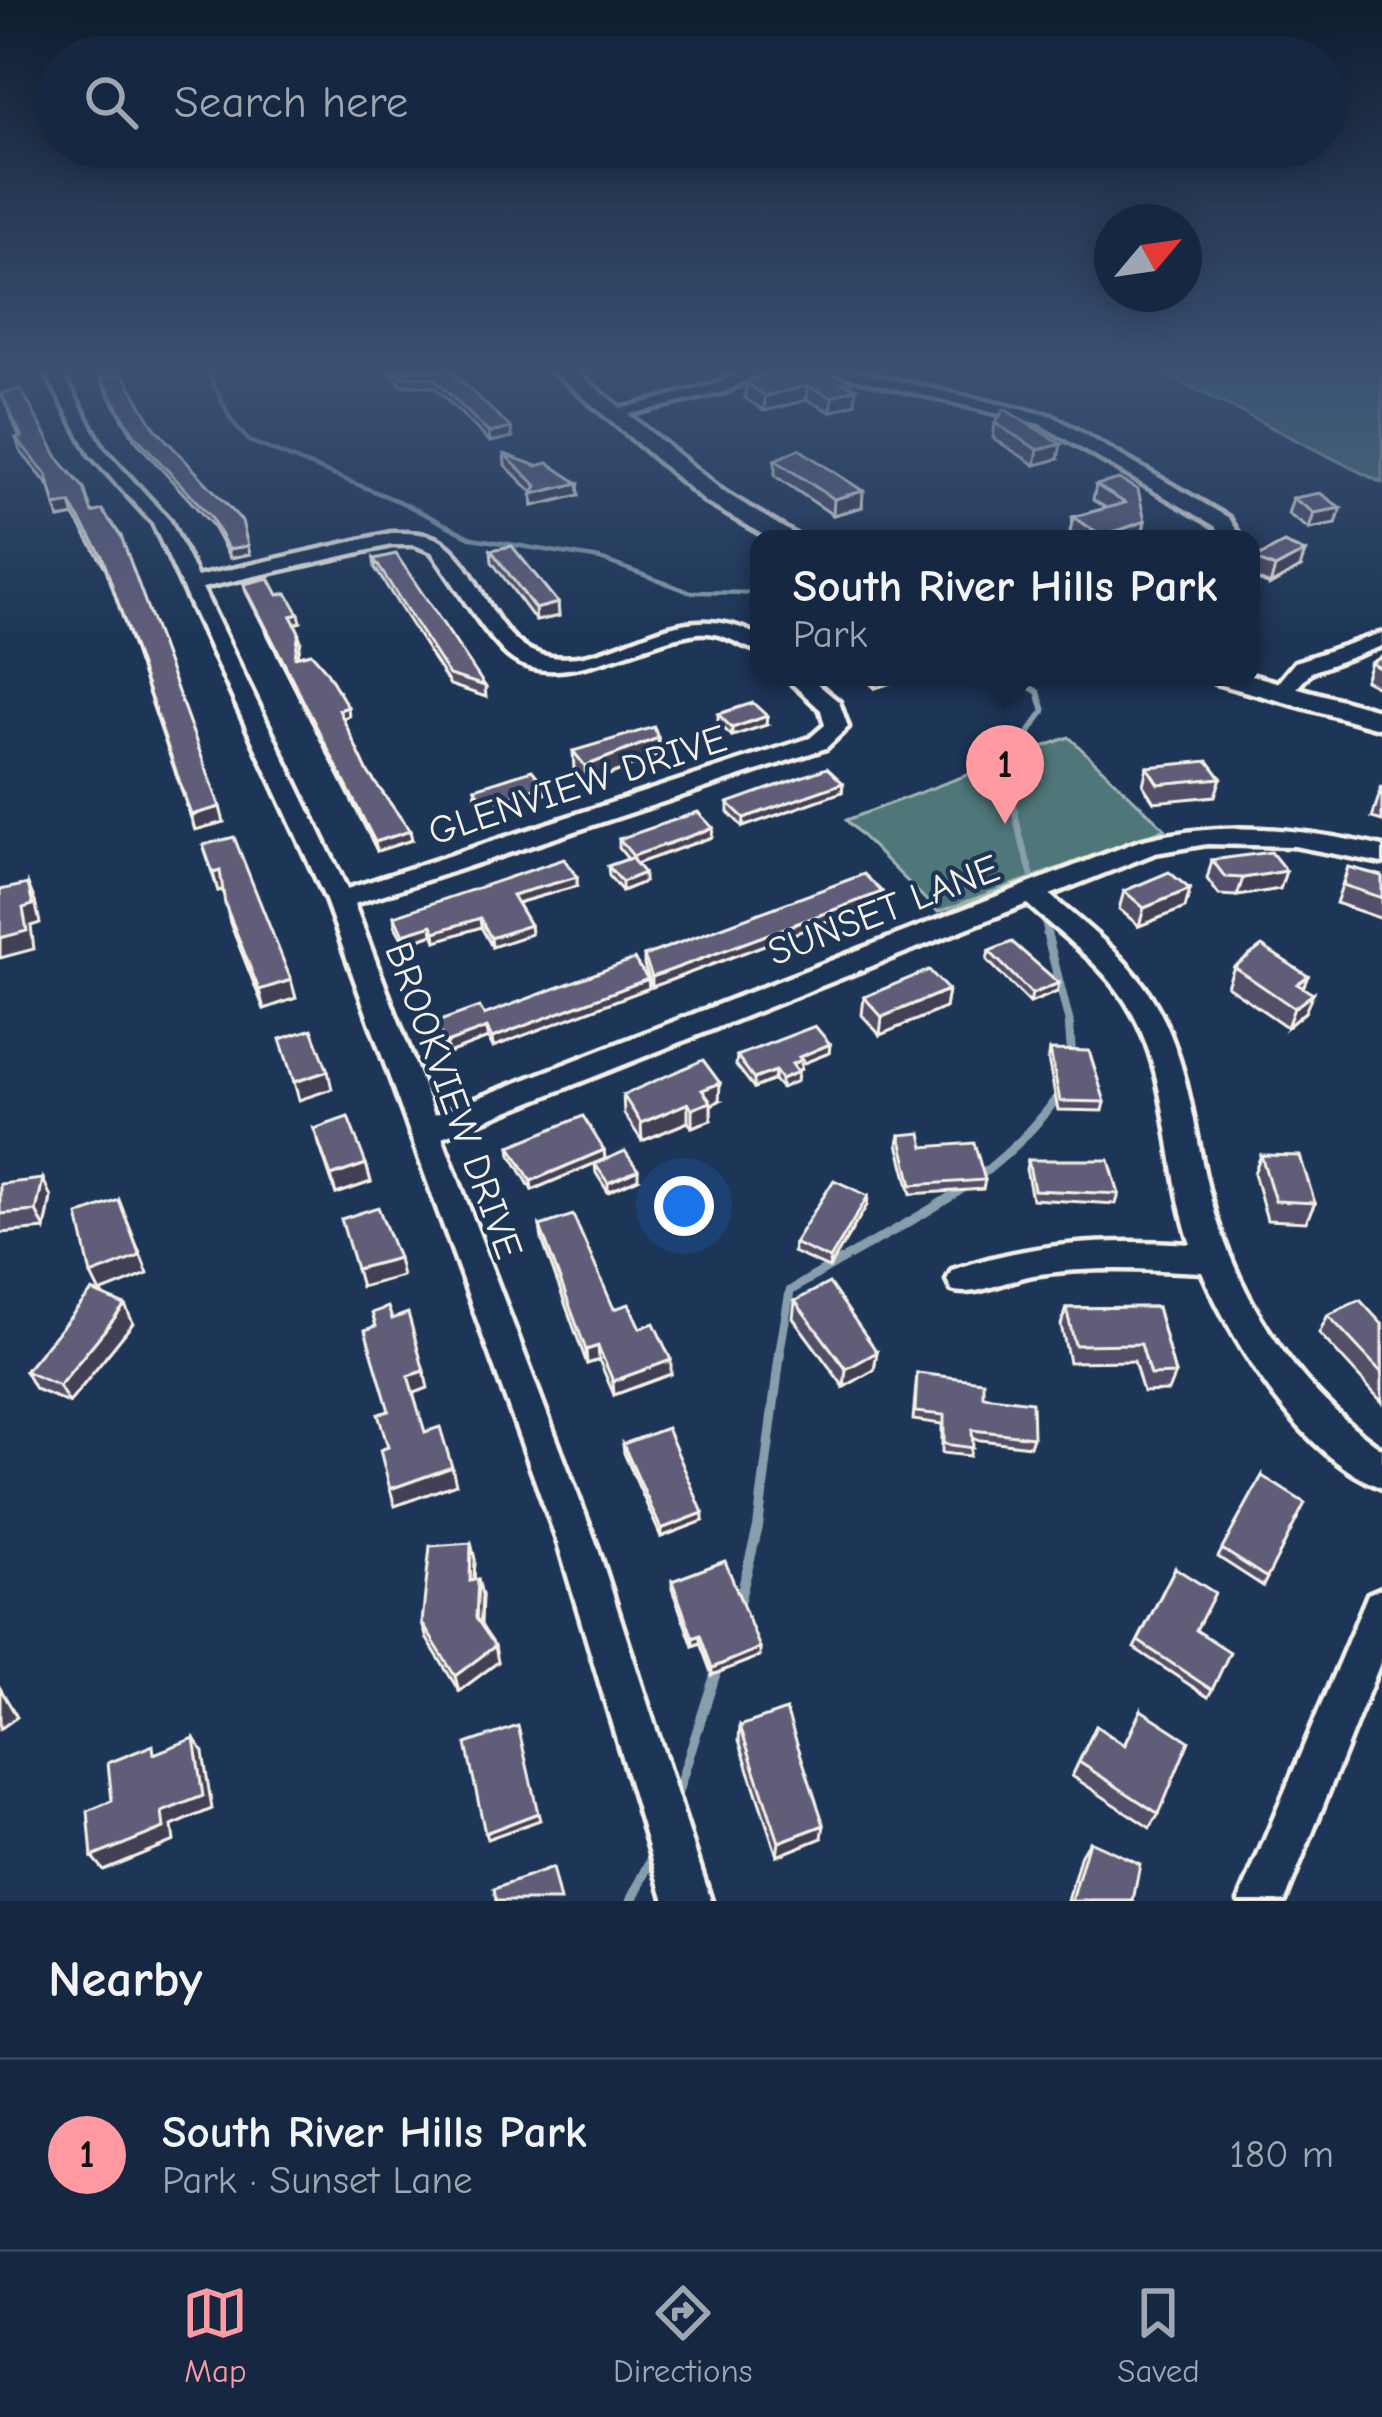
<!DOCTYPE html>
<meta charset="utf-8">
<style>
:root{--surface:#162841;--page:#1f3048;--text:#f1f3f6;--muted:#9ea6b1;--line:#35445a;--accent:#ff9aa2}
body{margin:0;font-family:"Comic Neue",sans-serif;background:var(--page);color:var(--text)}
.compass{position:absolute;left:1094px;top:204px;width:108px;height:108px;border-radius:50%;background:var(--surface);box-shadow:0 6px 30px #0003;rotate:61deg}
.you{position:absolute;left:684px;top:1206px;width:42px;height:42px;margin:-30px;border:9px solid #fff;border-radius:50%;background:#1a73e8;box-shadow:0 0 0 18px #1a73e833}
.badge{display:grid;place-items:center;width:78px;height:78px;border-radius:50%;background:var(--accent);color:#111;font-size:39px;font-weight:700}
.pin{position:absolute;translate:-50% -99px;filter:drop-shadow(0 3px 6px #0008)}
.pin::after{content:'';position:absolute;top:63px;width:42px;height:36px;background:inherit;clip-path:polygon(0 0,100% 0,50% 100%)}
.popup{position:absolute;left:750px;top:530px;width:510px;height:156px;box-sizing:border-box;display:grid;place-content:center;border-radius:24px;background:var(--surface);filter:drop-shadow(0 3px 9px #0005);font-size:39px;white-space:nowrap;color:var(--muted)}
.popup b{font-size:45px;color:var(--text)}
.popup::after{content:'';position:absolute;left:50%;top:100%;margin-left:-24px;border:24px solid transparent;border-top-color:var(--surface)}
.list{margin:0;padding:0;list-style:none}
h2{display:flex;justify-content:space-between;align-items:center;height:156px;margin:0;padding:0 48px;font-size:51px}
h2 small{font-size:39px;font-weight:400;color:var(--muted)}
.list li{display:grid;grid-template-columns:78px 1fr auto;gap:36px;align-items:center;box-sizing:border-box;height:192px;padding:0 48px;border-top:3px solid var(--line)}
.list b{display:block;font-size:45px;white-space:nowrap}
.list p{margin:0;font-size:39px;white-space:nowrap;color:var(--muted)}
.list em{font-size:39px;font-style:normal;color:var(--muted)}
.icon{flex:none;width:66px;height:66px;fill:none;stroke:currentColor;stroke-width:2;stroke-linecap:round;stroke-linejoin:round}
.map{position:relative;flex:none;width:1382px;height:1901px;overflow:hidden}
.search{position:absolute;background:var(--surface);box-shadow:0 6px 30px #0003;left:36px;right:36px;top:36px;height:132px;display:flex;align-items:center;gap:30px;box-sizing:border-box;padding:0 42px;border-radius:66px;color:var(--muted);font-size:45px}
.sheet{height:348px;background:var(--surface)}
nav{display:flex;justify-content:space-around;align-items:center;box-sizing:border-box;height:168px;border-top:3px solid var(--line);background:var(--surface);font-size:33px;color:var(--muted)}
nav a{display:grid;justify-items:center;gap:6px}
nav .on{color:var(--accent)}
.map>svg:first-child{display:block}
</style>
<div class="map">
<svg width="1382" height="1901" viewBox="0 0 1382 1901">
<rect width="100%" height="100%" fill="#1d3557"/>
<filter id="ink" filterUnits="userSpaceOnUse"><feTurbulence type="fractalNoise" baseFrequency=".00833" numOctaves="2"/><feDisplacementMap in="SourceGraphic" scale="24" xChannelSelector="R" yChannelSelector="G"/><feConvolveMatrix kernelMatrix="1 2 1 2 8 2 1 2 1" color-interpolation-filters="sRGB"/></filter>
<g filter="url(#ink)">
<g fill="#507679" stroke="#a2b4b0" stroke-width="3">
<polygon points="1159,371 1382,371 1382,483"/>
<polygon points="1069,737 1165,829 938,912 846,820"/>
</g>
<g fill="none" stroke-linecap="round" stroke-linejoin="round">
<polyline stroke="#879fac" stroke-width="4.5" points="207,371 231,420 249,441 403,503 472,538 600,559 690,592 759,593"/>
<g stroke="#879fac" stroke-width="6">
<path d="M1013 677 1038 692 1044 711C993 776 1016 818 1036 890"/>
<polyline points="1041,910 1048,937"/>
</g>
<g stroke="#879fac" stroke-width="9">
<polyline points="1047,934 1069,1021 1072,1059"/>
<path d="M779 1356 790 1291C889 1227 988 1195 1059 1095"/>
</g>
<g stroke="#879fac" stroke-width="10">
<polyline points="739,1603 758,1527 780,1353"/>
<polyline points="674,1803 717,1669"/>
<polyline points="631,1901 656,1851"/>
</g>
<g stroke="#f4f1e8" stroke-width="9">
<g id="minor">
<path d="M45 371H61L103 448 170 521 197 577 391 533C409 533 430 532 445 544 482 572 493 642 542 655 615 674 672 589 759 636V651C737 645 723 631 698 633 644 638 550 701 503 651 476 622 455 584 432 552L415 545H391L202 588 347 889 810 738 825 725 821 710 785 677H809L839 702 848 727 826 748 354 904 434 1115 1139 841C1221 820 1300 828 1382 847V863L1294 846 1207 844 1155 853 1050 895C1086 927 1127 956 1152 998 1184 1050 1192 1113 1204 1172 1228 1283 1288 1383 1382 1449V1488C1301 1457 1236 1348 1202 1272 1146 1269 1090 1266 1033 1275 1009 1279 975 1298 952 1290L947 1280 952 1270C1032 1242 1108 1239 1191 1244 1165 1167 1171 1072 1126 1002 1101 963 1061 935 1027 904L442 1137 597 1546 711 1901H665L559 1546 326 900 153 523 90 454Z"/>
<polygon points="743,371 762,371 727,391 613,418 605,413 716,384"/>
<polygon points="826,371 853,371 1052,416 1229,518 1242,539 1224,539 1215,526 1040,424"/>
<polygon points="1382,633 1382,646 1311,672 1289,697 1273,697 1270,692 1295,662"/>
<polygon points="1382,1588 1382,1658 1285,1901 1239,1901 1368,1594"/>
</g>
</g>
<g stroke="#f4f1e8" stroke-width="9">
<g id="secondary">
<polygon points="553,371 575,371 724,492 802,539 771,539 706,502"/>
<polygon points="1251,675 1382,711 1382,729 1215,683 1211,677"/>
</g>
</g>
<use href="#minor" fill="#1d3557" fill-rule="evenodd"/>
<use href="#secondary" fill="#1d3557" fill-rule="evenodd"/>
</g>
<g fill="#535068" stroke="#f4f1e8" stroke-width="3">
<polygon points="391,371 456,371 457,375 455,375 512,437 490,442 434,387 401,385"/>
<polygon points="101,378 155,428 250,554 230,558 212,525 135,440 103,385"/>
<polygon points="746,383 851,386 856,388 855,403 831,412 807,400 764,411 745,398"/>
<polygon points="1,393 60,461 92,513 224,822 195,830 106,569 74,516 59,519 50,487 20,451 16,438 20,438"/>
<polygon points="995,423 1058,459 1035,465 993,438"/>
<polygon points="504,454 578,483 579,495 533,506 533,493 505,465"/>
<polygon points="775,460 863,491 862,507 833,515 775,476"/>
<polygon points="1096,485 1138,490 1142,536 1133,539 1081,539 1070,532 1073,517 1106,508 1093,500"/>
<polygon points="1293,498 1341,508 1336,524 1309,529 1288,514"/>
<polygon points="491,550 558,603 559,616 536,621 492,562"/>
<polygon points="374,559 485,686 486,697 450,685 375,568"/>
<polygon points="1254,559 1300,568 1270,585 1251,577"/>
<polygon points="244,584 278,595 301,622 295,624 301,641 298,656 349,716 342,718 367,771 410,831 412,840 377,851 246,592"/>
<polygon points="1382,657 1382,689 1365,680 1371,663"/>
<polygon points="863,677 897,677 897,681 875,688"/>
<polygon points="718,714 766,725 732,736 718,723"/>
<polygon points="658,738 659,755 586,784 574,769 573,751"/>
<polygon points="1147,767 1221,778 1215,796 1154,802 1143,785"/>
<polygon points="843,783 842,792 743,827 728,812 728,803"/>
<polygon points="544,785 545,794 487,813 476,797 475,788"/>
<polygon points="1382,786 1382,821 1372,818"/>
<polygon points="712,837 636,864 644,882 622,891 609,876 608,866 628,859 619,848 619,839"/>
<polygon points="203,845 296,998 264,1009 230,923 223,890 218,891"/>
<polygon points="1212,860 1286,871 1280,889 1237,896 1219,895 1207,879"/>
<polygon points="1348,867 1382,876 1382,919 1336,903"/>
<polygon points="577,877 577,886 517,903 530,925 531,934 492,947 481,927 436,941 433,934 405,944 395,926 394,916"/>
<polygon points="1190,889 1185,908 1139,926 1119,909 1124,891"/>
<polygon points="881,901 652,987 644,965 644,956"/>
<polygon points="989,951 1059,983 1057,992 1030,1003 987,960"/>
<polygon points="1234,967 1308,976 1303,988 1305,1012 1287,1027 1227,986"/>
<polygon points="649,988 493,1047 488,1038 448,1053 435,1032 434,1023"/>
<polygon points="948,990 945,1008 880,1035 862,1015 864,997"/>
<polygon points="830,1044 829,1053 801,1064 801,1069 797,1071 797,1081 781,1088 774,1080 754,1088 736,1065 737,1056"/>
<polygon points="1050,1050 1105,1102 1103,1111 1058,1110 1048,1059"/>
<polygon points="623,1095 719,1101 711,1105 711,1120 692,1127 688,1122 642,1141 624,1114"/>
<polygon points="314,1129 366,1164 371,1182 336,1194"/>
<polygon points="900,1135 985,1180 983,1189 911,1194 898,1144"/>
<polygon points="510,1146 604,1150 605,1159 532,1190 511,1155"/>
<polygon points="1261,1155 1315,1203 1306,1222 1267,1220 1254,1173"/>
<polygon points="1028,1160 1119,1194 1116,1204 1032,1199 1026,1169"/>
<polygon points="595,1164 638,1179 608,1192 596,1173"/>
<polygon points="0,1184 51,1197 45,1229 0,1233"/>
<polygon points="868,1196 867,1205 829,1268 793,1252 794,1243"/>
<polygon points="540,1226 614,1309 640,1328 671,1374 614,1395 599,1360 587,1364 542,1240"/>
<polygon points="795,1301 877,1352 874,1370 844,1387 793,1318"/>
<polygon points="1157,1307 1175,1374 1168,1391 1143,1392 1134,1361 1069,1362 1061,1325 1066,1308"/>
<polygon points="1328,1315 1382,1324 1382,1402 1319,1333"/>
<polygon points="133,1323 69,1403 35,1389 25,1371"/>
<polygon points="917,1373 983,1396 1033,1437 1030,1446 972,1439 970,1456 942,1453 942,1424 913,1420"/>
<polygon points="623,1444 703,1521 661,1537 624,1453"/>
<polygon points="1262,1476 1267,1578 1263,1586 1218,1557"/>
<polygon points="471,1543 475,1560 474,1580 482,1595 481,1624 498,1662 459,1691 427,1639 422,1623"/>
<polygon points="1175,1568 1196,1630 1212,1690 1208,1697 1134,1648"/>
<polygon points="672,1581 760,1656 712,1675 700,1643 693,1646 672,1589"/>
<polygon points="1141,1710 1159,1814 1150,1828 1072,1776 1096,1726 1124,1745"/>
<polygon points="740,1726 822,1838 777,1856 739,1740"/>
<polygon points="1089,1841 1133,1901 1068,1901 1081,1854"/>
</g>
<g fill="#434155" stroke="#f4f1e8" stroke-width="3">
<polygon points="851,380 851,390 856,388 855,403 831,412 832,397 843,383"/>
<polygon points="807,386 807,400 764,411 765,396"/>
<polygon points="511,428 512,437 490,442 489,433"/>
<polygon points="1061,444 1058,459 1035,465 1038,450"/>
<polygon points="578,483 579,495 533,506 532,494"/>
<polygon points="863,491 862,507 833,515 834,499"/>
<polygon points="70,503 74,516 59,519 55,506"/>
<polygon points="1341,508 1336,524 1309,529 1314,513"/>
<polygon points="1145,521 1142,536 1133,539 1102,539 1103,536"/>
<polygon points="248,546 250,554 230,558 228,549"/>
<polygon points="1305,552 1300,568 1270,585 1275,568"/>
<polygon points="558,603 559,616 536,621 535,609"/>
<polygon points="299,614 301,622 293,624 291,616"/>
<polygon points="883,677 897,677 897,681 875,688 876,679"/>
<polygon points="348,707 349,716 340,719 339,710"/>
<polygon points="767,716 766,725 732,736 732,728"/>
<polygon points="658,738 659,755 586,784 585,766"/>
<polygon points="843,783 842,792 743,827 744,818"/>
<polygon points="544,785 545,794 487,813 486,804"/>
<polygon points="220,807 224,822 195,830 191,815"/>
<polygon points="713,828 712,837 633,865 633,856"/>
<polygon points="410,831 412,840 377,851 375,842"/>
<polygon points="220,871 225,889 218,891 213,873"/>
<polygon points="1286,871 1280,889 1237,896 1243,878"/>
<polygon points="644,873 644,882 622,891 622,882"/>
<polygon points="577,877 577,886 513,904 512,895"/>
<polygon points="28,884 35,901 40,923 31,926 34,949 0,958 0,938 23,908"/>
<polygon points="1190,889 1185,908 1139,926 1144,908"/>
<polygon points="882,892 881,901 652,987 652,977"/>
<polygon points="480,918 481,927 436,941 435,932"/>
<polygon points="432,925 433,934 405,944 403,934"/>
<polygon points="530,925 531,934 492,947 491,938"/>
<polygon points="648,979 649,988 493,1047 492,1038"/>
<polygon points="291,980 296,998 264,1009 259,990"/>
<polygon points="1059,983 1057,992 1030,1003 1032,994"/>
<polygon points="948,990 945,1008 880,1035 882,1017"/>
<polygon points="1313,994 1305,1012 1287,1027 1294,1008"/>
<polygon points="487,1028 488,1038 448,1053 446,1043"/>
<polygon points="830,1044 829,1053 801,1064 801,1069 791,1073 792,1064 799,1057"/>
<polygon points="328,1071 332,1089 299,1100 294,1082"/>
<polygon points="775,1071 774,1080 754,1088 754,1079"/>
<polygon points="798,1072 797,1081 781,1088 781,1079"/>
<polygon points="720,1083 719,1101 711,1105 711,1120 692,1127 692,1109 702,1090"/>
<polygon points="688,1103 688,1122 642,1141 641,1123"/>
<polygon points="604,1150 605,1159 532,1190 531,1181"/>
<polygon points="366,1164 371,1182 336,1194 331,1176"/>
<polygon points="638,1170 638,1179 608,1192 608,1183"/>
<polygon points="43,1179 51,1197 45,1229 36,1211"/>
<polygon points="868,1196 867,1205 829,1268 830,1259"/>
<polygon points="119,1200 148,1274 100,1293 91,1275"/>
<polygon points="398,1258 402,1276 361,1287 356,1269"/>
<polygon points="125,1305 133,1323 69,1403 59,1386"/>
<polygon points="598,1346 599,1360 587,1364 586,1350"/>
<polygon points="877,1352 874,1370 844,1387 846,1369"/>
<polygon points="671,1360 671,1374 614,1395 613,1381"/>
<polygon points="424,1371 428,1388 412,1394 408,1376"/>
<polygon points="452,1467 456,1484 395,1506 390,1489"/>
<polygon points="703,1513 703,1521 661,1537 661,1529"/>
<polygon points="471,1543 475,1560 473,1597 470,1581"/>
<polygon points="478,1579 482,1595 480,1633 476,1618"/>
<polygon points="700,1635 700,1643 693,1646 693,1638"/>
<polygon points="495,1646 498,1662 459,1691 455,1676"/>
<polygon points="760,1648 760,1656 712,1675 712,1668"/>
<polygon points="0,1688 17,1717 0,1729"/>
<polygon points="194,1738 203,1752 212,1809 172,1826 174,1841 103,1870 92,1857 162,1812"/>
<polygon points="538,1813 540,1820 487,1839 485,1833"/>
<polygon points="824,1825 822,1838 777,1856 779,1842"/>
</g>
<g fill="#605d79" stroke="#f4f1e8" stroke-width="3">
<polygon points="396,371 450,371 511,428 489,433 433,378 400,376"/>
<polygon points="773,371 824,371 851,380 843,383 856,388 832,397 807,386 765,396 746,383"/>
<polygon points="123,374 155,428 242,521 248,546 228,549 211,517 133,433 101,378"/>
<polygon points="21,389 60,461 84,488 92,513 102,510 121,536 220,807 191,815 102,556 70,503 55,506 47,475 16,438 22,437 1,393"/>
<polygon points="1004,409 1061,444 1038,450 995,423"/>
<polygon points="799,449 863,491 834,499 775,460"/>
<polygon points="504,454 537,466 548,463 578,483 532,494 537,486"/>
<polygon points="1119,479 1138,490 1145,521 1103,536 1073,517 1125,503 1096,485"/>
<polygon points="1320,493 1341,508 1314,513 1293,498"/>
<polygon points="1284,543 1305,552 1275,568 1254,559"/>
<polygon points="512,546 558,603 535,609 491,550"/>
<polygon points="396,554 485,686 449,675 374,559"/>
<polygon points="269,578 278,595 287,593 299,614 291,616 299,632 295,657 311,653 325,669 348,707 339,710 367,771 410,831 375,842 244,584"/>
<polygon points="1382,657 1382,669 1371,663"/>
<polygon points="753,703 767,716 732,728 718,714"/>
<polygon points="654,727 658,738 585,766 573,751"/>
<polygon points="1208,761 1221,778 1158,784 1147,767"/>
<polygon points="827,768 843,783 744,818 728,803"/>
<polygon points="532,770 544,785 486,804 475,788"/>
<polygon points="698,812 713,828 633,856 619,839"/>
<polygon points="234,837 291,980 259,990 225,904 220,871 213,873 203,845"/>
<polygon points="1271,852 1286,871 1243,878 1225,877 1212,860"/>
<polygon points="631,858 644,873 622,882 608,866"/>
<polygon points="564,859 577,877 512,895 530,925 491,938 480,918 435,932 432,925 403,934 394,916"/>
<polygon points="1348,867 1382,876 1382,898 1343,885"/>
<polygon points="1169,872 1190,889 1144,908 1124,891"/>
<polygon points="864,874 882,892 652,977 644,956"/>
<polygon points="28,884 33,905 23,908 27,931 0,938 0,890"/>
<polygon points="1012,942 1059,983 1032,994 989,951"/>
<polygon points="1262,946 1308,976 1297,984 1313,994 1294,1008 1234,967"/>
<polygon points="634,959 648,979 492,1038 487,1028 446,1043 434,1023 479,1007 484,1015"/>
<polygon points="929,970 948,990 882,1017 864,997"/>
<polygon points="815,1026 830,1044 799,1057 802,1060 792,1064 798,1072 781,1079 775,1071 754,1079 737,1056"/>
<polygon points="312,1029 328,1071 294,1082 280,1039"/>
<polygon points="1050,1050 1089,1051 1105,1102 1060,1101"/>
<polygon points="703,1060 720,1083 702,1090 711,1102 692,1109 688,1103 641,1123 623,1095"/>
<polygon points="583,1116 604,1150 531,1181 510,1146"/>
<polygon points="348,1117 366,1164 331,1176 314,1129"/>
<polygon points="921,1133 924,1147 974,1143 985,1180 912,1185 900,1135"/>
<polygon points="625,1151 638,1170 608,1183 595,1164"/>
<polygon points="1261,1155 1300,1156 1315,1203 1275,1201"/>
<polygon points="1028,1160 1109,1160 1119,1194 1034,1190"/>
<polygon points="43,1179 36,1211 0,1214 0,1184"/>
<polygon points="834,1180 868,1196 830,1259 794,1243"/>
<polygon points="119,1200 140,1256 91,1275 78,1215"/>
<polygon points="378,1207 398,1258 356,1269 341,1219"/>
<polygon points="573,1215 614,1309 629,1304 640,1328 654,1323 671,1360 613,1381 598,1346 586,1350 540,1226"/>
<polygon points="829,1283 877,1352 846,1369 795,1301"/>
<polygon points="92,1291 125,1305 59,1386 25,1371"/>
<polygon points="1360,1300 1382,1324 1382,1373 1328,1315"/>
<polygon points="388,1307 392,1319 408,1313 424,1371 408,1376 425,1432 440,1427 452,1467 390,1489 380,1450 388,1447 378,1414 389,1411 365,1330 376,1326 372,1313"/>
<polygon points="1157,1307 1175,1374 1150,1375 1141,1344 1075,1345 1066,1308"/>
<polygon points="917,1373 983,1381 983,1396 1032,1402 1033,1437 972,1430 973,1448 944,1444 944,1415 915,1412"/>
<polygon points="667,1428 703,1513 661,1529 623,1444"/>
<polygon points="1262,1476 1305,1503 1267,1578 1222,1549"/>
<polygon points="471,1543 470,1581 478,1579 476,1618 495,1646 455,1676 422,1623 430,1546"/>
<polygon points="725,1561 760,1648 712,1668 700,1635 693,1638 672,1581"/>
<polygon points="1175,1568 1215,1593 1196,1630 1230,1652 1212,1690 1138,1641"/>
<polygon points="786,1710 824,1825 779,1842 740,1726"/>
<polygon points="1141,1710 1189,1741 1159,1814 1079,1762 1096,1726 1125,1746"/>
<polygon points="518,1726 538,1813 485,1833 466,1744"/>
<polygon points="194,1738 203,1796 162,1812 164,1828 92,1857 88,1811 112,1801 108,1763 153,1745 154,1754"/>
<polygon points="1089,1841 1140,1864 1133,1901 1072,1901"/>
<polygon points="552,1868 560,1901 496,1901 494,1889"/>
</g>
</g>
<linearGradient id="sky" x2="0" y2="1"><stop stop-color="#101d30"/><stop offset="0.58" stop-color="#3a5174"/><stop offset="1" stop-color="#3a5174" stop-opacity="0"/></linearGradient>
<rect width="1382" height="637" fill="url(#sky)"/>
<g text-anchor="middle" stroke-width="9" stroke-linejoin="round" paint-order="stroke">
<g font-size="39" fill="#f4f1e8" stroke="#1d3557">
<text transform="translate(577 784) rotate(-18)" y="14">GLENVIEW DRIVE</text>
<text transform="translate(883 909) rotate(-21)" y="14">SUNSET LANE</text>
<text transform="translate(455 1100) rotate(70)" y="14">BROOKVIEW DRIVE</text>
</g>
</g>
</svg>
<svg class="compass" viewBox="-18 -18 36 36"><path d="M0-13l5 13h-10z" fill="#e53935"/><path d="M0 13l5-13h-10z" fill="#9ea6b1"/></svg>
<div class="you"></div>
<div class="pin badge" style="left:1005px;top:824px">1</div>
<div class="popup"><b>South River Hills Park</b>Park</div>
<div class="search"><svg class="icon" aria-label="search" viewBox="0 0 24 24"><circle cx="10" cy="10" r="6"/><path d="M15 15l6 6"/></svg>Search here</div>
</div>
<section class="sheet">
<h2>Nearby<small></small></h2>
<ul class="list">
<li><span class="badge">1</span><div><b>South River Hills Park</b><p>Park · Sunset Lane</p></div><em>180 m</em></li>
</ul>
</section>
<nav>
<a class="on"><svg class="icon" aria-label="map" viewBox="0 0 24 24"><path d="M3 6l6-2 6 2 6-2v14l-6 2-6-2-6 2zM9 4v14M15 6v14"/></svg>Map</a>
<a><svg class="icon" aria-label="directions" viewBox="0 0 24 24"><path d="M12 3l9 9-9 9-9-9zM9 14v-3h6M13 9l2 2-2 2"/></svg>Directions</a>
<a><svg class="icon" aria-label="saved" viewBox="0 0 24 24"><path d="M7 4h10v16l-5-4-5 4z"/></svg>Saved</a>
</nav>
